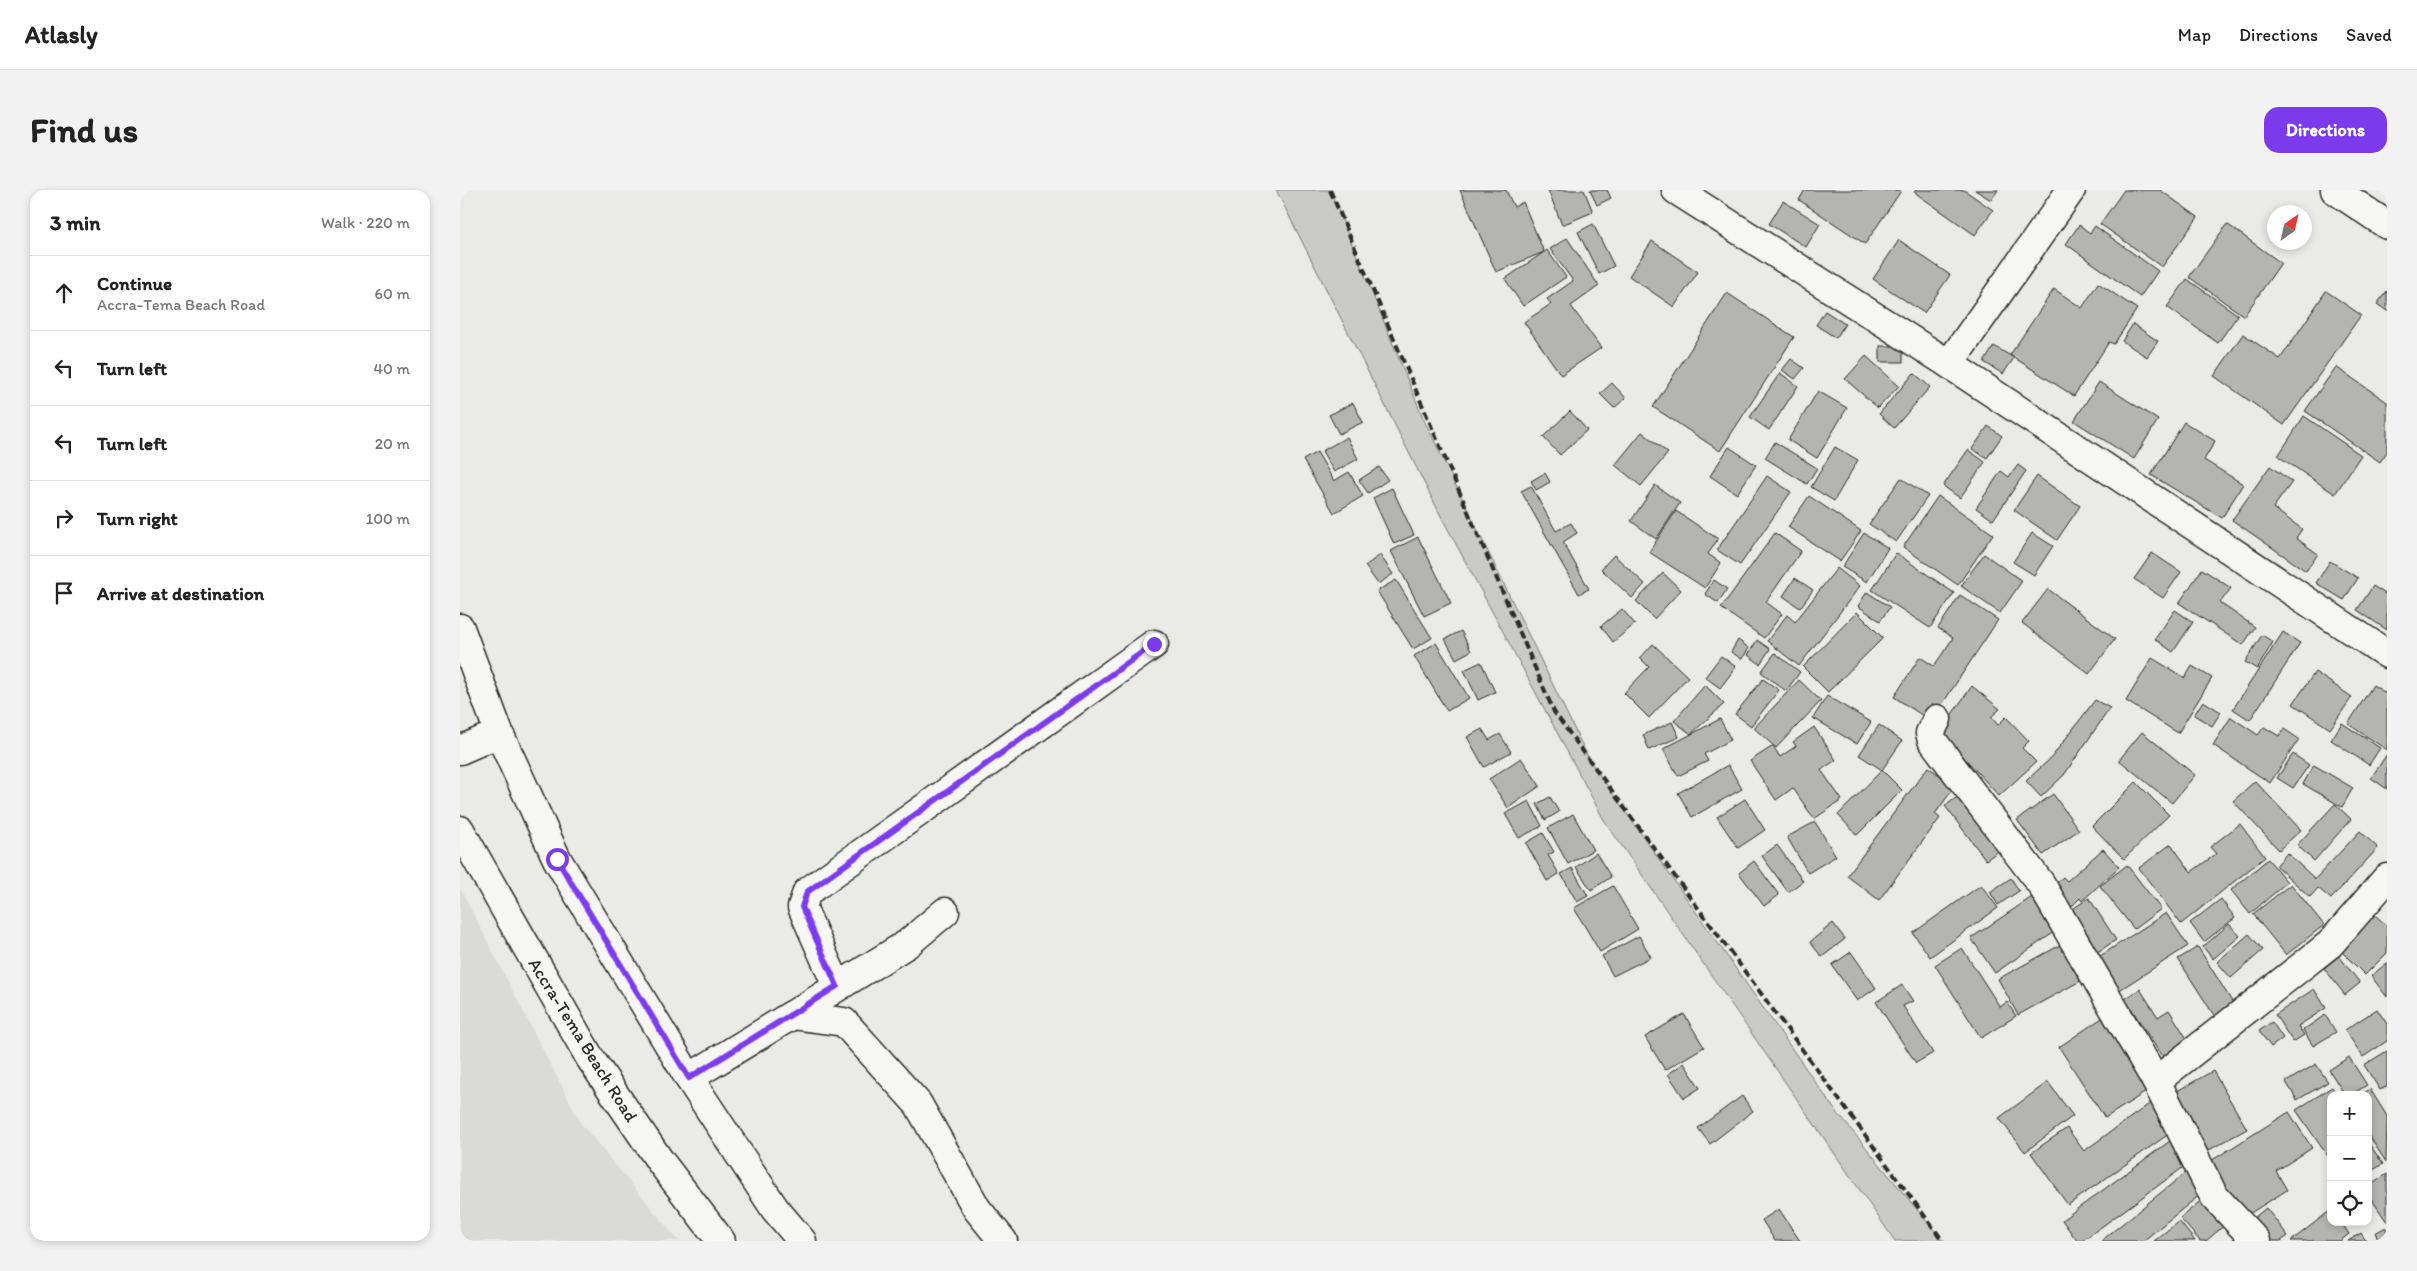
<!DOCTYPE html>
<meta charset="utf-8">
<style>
:root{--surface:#fff;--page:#f2f2f2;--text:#222;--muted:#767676;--line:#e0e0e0;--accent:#7c3aed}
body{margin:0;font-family:Itim,sans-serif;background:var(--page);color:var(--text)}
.controls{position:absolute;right:15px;bottom:15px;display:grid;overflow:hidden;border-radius:10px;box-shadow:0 2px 8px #0003}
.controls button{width:45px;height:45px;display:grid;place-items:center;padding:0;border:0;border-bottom:1px solid var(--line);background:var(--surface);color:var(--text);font:25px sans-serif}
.compass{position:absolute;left:1807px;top:15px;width:45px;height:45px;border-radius:50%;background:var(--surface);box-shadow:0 2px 8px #0003;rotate:34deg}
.stop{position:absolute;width:15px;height:15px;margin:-11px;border:4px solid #7c3aed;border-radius:50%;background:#fff}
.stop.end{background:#7c3aed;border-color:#fff;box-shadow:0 1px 5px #0008}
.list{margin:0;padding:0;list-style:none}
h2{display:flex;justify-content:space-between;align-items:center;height:65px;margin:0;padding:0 20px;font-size:21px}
h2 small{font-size:16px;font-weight:400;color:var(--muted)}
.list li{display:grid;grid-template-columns:32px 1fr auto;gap:15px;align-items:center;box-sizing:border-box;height:75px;padding:0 20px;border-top:1px solid var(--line)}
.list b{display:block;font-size:19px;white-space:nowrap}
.list p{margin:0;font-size:16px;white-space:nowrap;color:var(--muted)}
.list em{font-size:16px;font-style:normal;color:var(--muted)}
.icon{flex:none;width:28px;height:28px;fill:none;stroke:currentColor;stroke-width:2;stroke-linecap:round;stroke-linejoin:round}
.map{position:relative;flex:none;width:1927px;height:1051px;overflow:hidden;border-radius:15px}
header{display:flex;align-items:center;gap:30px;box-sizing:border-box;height:70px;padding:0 25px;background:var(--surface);border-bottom:1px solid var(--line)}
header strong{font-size:24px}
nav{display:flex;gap:28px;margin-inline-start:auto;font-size:18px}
.intro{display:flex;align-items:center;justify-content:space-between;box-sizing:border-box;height:120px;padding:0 30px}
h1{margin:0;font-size:35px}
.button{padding:12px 22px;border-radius:15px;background:var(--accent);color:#fff;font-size:18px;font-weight:700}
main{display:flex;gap:30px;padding:0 30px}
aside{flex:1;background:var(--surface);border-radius:15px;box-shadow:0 2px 8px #0003}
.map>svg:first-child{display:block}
</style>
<header>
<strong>Atlasly</strong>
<nav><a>Map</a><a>Directions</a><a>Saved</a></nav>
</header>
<div class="intro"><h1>Find us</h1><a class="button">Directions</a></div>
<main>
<aside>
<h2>3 min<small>Walk · 220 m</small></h2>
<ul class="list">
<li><svg class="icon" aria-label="ahead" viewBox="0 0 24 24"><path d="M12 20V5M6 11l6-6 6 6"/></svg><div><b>Continue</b><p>Accra-Tema Beach Road</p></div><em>60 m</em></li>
<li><svg class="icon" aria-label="left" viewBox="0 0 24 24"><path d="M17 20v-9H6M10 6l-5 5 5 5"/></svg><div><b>Turn left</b></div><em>40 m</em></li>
<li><svg class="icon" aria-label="left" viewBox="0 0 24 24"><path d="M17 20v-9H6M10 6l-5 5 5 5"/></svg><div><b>Turn left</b></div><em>20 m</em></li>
<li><svg class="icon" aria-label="right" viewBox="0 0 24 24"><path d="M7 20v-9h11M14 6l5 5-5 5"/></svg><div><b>Turn right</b></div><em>100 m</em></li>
<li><svg class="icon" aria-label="arrive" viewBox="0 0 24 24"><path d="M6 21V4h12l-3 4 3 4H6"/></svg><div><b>Arrive at destination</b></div></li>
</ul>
</aside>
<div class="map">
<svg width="1927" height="1051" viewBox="0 0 1927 1051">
<rect width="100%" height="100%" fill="#eaeae6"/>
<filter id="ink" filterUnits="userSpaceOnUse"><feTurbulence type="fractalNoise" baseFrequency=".02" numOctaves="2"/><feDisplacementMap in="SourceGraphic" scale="10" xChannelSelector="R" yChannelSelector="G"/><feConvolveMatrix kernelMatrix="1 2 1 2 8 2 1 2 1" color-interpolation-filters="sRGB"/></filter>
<g filter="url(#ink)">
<polygon fill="#dadad6" points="0,698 121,934 219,1051 0,1051"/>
<polygon fill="#cacac7" stroke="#7a7a79" points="816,0 870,0 964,230 1130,571 1375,920 1483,1051 1435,1051 1144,630 982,328"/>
<g fill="#b4b4b1" stroke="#2b2b2b">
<polygon points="1000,0 1046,0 1054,17 1063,12 1084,62 1036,82"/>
<polygon points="1088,0 1124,0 1133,22 1102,35"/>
<polygon points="1130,0 1147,0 1151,8 1137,15"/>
<polygon points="1345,0 1439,0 1441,1 1405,54 1339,10"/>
<polygon points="1456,0 1504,0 1533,20 1515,45 1454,2"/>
<polygon points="1515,0 1538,0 1531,10"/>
<polygon points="1664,0 1700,0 1738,27 1702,77 1640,34"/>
<polygon points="1323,11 1360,34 1346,57 1309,34"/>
<polygon points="1133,34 1154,76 1139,84 1118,42"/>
<polygon points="1767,34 1821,73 1784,126 1729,87"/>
<polygon points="1619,35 1630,43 1635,36 1698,81 1680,107 1606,54"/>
<polygon points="1107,48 1139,96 1111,116 1141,158 1101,185 1064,132 1091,114 1087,109 1113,91 1090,59"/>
<polygon points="1439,50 1490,85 1464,123 1413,89"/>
<polygon points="1192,51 1238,82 1214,117 1169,86"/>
<polygon points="1087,60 1106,87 1063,116 1045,89"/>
<polygon points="1727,89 1778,125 1758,153 1707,117"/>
<polygon points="1638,93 1677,119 1654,154 1649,152 1614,206 1550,165 1594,99 1622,118"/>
<polygon points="1866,101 1901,125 1824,235 1754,186 1783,144 1820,169"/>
<polygon points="1927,101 1927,121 1917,114"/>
<polygon points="1267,103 1334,147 1260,261 1193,217"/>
<polygon points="1365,121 1385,134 1376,148 1356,135"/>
<polygon points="1673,134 1698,151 1687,167 1662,151"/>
<rect x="1420" y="156" width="23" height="16"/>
<polygon points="1534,156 1554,168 1543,184 1524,172"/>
<polygon points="1406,166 1439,196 1418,218 1385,189"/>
<polygon points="1331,169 1344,178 1335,189 1322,180"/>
<polygon points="1876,177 1927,212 1927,262 1920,272 1845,221"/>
<polygon points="1320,183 1338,196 1309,240 1290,227"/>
<polygon points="1454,183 1470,197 1434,238 1419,224"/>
<polygon points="1639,192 1698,230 1674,269 1614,231"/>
<polygon points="1152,193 1166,208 1154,218 1140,204"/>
<polygon points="1358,201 1387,218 1357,268 1328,250"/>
<polygon points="893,213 903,232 879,244 869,225"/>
<polygon points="1110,221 1127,240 1100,265 1083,247"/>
<polygon points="1844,226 1901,265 1875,304 1818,266"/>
<polygon points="1724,232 1755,251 1744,270 1783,294 1762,328 1691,285"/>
<polygon points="1528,236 1542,246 1527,268 1512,259"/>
<polygon points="1182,242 1208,263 1181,296 1155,275"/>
<polygon points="887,247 898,269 874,282 862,261"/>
<polygon points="1315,252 1357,278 1347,294 1305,268"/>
<polygon points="1269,257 1296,275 1277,304 1250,286"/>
<polygon points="1375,257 1398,270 1374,311 1351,297"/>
<polygon points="1508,260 1525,272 1500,308 1483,296"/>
<polygon points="857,262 874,291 889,282 903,306 874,323 843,270"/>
<polygon points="1558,275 1566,281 1533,330 1516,318 1541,281 1549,287"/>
<polygon points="1810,276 1832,292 1813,318 1842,339 1836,348 1858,364 1846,381 1772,330"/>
<polygon points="919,277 928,290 908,303 899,290"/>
<polygon points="1085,283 1090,292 1076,300 1071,291"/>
<polygon points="1307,286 1331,302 1280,375 1257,360"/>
<polygon points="1577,286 1620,316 1597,350 1554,320"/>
<polygon points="1441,288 1468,306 1436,352 1409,334"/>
<polygon points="1195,295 1220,313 1196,349 1171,331"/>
<polygon points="1071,296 1096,341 1111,333 1117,343 1103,352 1129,399 1119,404 1061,301"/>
<polygon points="932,298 954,345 934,354 913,308"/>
<polygon points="1349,306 1401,341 1380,371 1328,337"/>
<polygon points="1478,306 1533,344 1498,395 1443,357"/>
<polygon points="1216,321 1258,349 1248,364 1261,373 1245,398 1189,362"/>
<polygon points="1315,343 1341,361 1306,412 1322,424 1304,448 1261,418"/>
<polygon points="1404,343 1428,358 1407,392 1382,377"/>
<polygon points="1572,343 1593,356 1574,385 1553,372"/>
<polygon points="958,347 991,413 964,426 931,361"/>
<polygon points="1436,363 1494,403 1470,438 1412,400"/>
<polygon points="1692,363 1721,382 1703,408 1674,389"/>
<polygon points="1524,364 1562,391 1540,423 1501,396"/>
<polygon points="920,365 933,384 918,394 905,376"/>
<polygon points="1154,365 1185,394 1172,408 1141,379"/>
<polygon points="1870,371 1898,388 1884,410 1856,393"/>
<polygon points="1377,378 1400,396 1339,476 1307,451 1327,425 1335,432"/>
<polygon points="1742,379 1771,398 1760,413 1795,437 1783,455 1719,413"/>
<polygon points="1203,383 1221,400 1194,429 1176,411"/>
<polygon points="1335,388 1353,400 1340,418 1323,406"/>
<polygon points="936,390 972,448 953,459 917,401"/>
<polygon points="1254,390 1267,399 1258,413 1245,404"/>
<polygon points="1913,396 1927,405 1927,440 1897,420"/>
<polygon points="1588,399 1655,449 1629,484 1562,433"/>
<polygon points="1407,402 1430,417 1420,431 1398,416"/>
<polygon points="1500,405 1538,430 1471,531 1434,507 1460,467 1474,476 1493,448 1478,438"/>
<polygon points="1162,419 1175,434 1153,452 1141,436"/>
<polygon points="1715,420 1733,432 1713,462 1695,449"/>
<polygon points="1397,422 1423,448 1368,502 1343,477"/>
<polygon points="1001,441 1011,461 996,469 985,449"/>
<polygon points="1823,442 1840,453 1790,530 1773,519"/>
<polygon points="1802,445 1813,452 1797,479 1785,472"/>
<polygon points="1278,450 1289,458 1282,469 1271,462"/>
<polygon points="1297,450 1310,459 1300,474 1288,465"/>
<polygon points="976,453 1009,508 987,521 954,466"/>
<polygon points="1193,454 1228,487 1189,528 1164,503 1189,477 1180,468"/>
<polygon points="1315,463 1340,482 1326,501 1301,482"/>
<polygon points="1261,466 1276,477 1260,498 1245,487"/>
<polygon points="1692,468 1725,488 1732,476 1752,488 1718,543 1666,511"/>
<polygon points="1021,472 1035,502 1018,510 1004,480"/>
<polygon points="1855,482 1892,507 1870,539 1833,514"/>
<polygon points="1303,489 1319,500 1291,536 1275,524"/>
<polygon points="1339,490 1361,511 1316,558 1294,538"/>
<polygon points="1245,495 1264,514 1231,544 1214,531"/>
<polygon points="1913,495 1927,504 1927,560 1888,534"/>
<polygon points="1512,496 1540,519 1531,527 1538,535 1546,527 1569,551 1562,558 1576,572 1539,606 1480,541"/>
<polygon points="1367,506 1411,532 1397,554 1353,528"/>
<polygon points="1635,510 1650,518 1604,585 1581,607 1566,591 1591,568"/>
<polygon points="1743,511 1761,522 1752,536 1734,525"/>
<polygon points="1771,527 1798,545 1804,537 1819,546 1824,539 1839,549 1810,593 1753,555"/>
<polygon points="1260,529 1271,550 1244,564 1248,571 1218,586 1203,559"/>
<polygon points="1212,532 1219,547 1189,560 1183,545"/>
<polygon points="1882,533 1920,558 1909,575 1871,550"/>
<polygon points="1419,535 1442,551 1422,580 1399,565"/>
<polygon points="1354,537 1376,570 1361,580 1382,610 1354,629 1333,598 1316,610 1290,571 1313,556 1320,567 1336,556 1333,552"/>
<polygon points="1022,539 1029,550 1040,544 1051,562 1024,577 1007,547"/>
<polygon points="1682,542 1735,585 1712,613 1659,570"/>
<polygon points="1833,564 1849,575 1833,598 1817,588"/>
<polygon points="1927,564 1927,599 1911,588"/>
<polygon points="1061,568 1080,596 1048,618 1029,589"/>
<polygon points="1268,575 1282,599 1232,627 1218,603"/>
<polygon points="1854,575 1893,598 1882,617 1843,594"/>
<polygon points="1468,577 1495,596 1475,624 1480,628 1419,710 1387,686"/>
<polygon points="1422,580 1442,600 1397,645 1378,625"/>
<polygon points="1795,591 1841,640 1819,660 1773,611"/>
<polygon points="1676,592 1709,625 1664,669 1632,636"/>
<polygon points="1593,604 1619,640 1583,665 1557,630"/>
<polygon points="1500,605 1541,659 1526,670 1485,616"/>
<polygon points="1090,607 1099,622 1085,630 1077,614"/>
<polygon points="1285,609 1305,640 1278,658 1257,627"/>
<polygon points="1069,611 1082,636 1059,648 1045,624"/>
<polygon points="1875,614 1891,629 1854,671 1837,655"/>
<polygon points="1113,624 1133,660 1108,674 1088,638"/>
<polygon points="1355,632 1376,666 1348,683 1327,647"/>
<polygon points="1780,634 1805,667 1721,734 1679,678 1711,654 1731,682 1756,664 1750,657"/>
<polygon points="1900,641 1918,658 1871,709 1858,698 1850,707 1816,676 1827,663 1855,689"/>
<polygon points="1083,643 1094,662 1088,665 1099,684 1087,691 1066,653"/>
<polygon points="1317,655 1343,691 1328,702 1302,666"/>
<polygon points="1643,659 1659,677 1622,711 1620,708 1609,719 1591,698 1603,687 1607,691"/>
<polygon points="1136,663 1151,687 1131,700 1116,677"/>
<polygon points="1808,669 1827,692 1790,724 1771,700"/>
<polygon points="1294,671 1319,705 1304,716 1279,683"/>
<polygon points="1667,675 1701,719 1674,739 1640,696"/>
<polygon points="1112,678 1128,706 1117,712 1101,684"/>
<polygon points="1551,688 1559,701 1538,715 1530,702"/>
<polygon points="1831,694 1864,735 1826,765 1793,724"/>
<polygon points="1521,695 1538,718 1470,767 1453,743"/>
<polygon points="1153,696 1178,739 1140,762 1114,718"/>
<polygon points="1572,707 1596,741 1535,783 1511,748"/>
<polygon points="1629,708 1656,750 1636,763 1608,722"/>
<polygon points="1761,709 1775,728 1744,752 1730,733"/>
<polygon points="1706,723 1728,756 1658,801 1637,768"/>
<polygon points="1914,724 1927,736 1927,763 1905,785 1879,759"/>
<polygon points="1373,733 1385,749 1362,767 1350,752"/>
<polygon points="1769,734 1780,746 1753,769 1743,757"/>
<polygon points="1789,744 1803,760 1771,788 1757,772"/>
<polygon points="1179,746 1191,767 1153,786 1142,766"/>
<polygon points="1604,753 1624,789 1558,825 1538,789"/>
<polygon points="1738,757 1776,818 1757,830 1718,769"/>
<polygon points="1502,758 1540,817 1547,812 1556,826 1521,848 1475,775"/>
<polygon points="1391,762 1416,798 1397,811 1372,775"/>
<polygon points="1879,766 1900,793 1885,805 1864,778"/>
<polygon points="1927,773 1927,807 1911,786"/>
<polygon points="1442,795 1453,811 1443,816 1473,863 1456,873 1416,812"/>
<polygon points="1680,799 1698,827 1709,820 1729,852 1703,868 1665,809"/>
<polygon points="1854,799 1866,818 1838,836 1844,845 1833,852 1815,825"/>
<polygon points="1917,819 1927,834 1927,851 1903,867 1885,840"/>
<polygon points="1224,824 1244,857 1205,880 1185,847"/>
<polygon points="1865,825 1876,842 1853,856 1843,840"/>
<polygon points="1642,828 1689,900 1645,928 1599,857"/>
<polygon points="1812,832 1823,848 1811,857 1799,841"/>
<polygon points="1927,861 1927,896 1920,900 1904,875"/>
<polygon points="1889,867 1907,895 1891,905 1885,905 1869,880"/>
<polygon points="1224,873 1240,898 1224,908 1208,884"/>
<polygon points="1856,874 1868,892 1837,910 1826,892"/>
<polygon points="1753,881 1787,939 1742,964 1708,906"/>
<polygon points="1588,892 1613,926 1565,962 1539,928"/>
<polygon points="1872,897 1877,905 1871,905 1871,971 1836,920"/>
<polygon points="1910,899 1927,926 1926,972 1908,944 1908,905 1901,905"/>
<polygon points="1282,906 1293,921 1250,954 1238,938"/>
<polygon points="1692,912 1713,941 1608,1015 1571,963 1607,938 1624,961"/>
<polygon points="1829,922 1852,958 1816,981 1827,1000 1781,1029 1746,974"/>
<polygon points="1714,948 1732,971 1622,1051 1617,1051 1602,1030"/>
<polygon points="1908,952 1923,974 1908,983"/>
<polygon points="1729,980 1746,1000 1683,1051 1641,1051"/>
<polygon points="1927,984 1927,1032 1908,1004 1908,997"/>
<polygon points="1744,1008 1766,1034 1746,1051 1740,1051 1720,1028"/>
<polygon points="1806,1018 1828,1046 1821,1051 1805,1051 1790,1031"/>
<polygon points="1319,1019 1340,1051 1315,1051 1302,1030"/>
<polygon points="1871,1020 1871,1032 1881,1032 1889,1044 1880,1051 1831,1051"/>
<polygon points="1719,1031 1735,1051 1694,1051"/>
<polygon points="1926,1037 1927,1051 1914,1051 1918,1048 1915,1043"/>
<polygon points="1901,1043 1906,1051 1888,1051"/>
</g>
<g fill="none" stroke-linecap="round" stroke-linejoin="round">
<g stroke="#2b2b2b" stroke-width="31">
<g id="minor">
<polyline points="1216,0 1489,174"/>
<polyline points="1611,0 1489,174 1927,464"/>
<polyline points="1875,0 1927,35"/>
<polyline points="1477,529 1470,543 1472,550 1581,694 1696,891 1754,1006 1796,1051"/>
<polyline points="377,796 342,717 347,702 694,454"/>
<polyline points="326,829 447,754 485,722"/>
<polyline points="229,888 332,825 384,832 458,914 517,1019 543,1051"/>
<polyline points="1696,891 1870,754 1927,688"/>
</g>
</g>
<g stroke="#2b2b2b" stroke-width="31">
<g id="major">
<polyline points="0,438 39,543 97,669 229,888 315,1019 342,1051"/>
<polyline points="0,560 39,543"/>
<polyline points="0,640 130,868 200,971 261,1051"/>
</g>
</g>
<use href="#minor" stroke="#f6f6f2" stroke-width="28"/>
<use href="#major" stroke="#f6f6f2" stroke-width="28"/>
<polyline stroke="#2b2b2b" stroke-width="4" stroke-dasharray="8 4" stroke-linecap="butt" points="870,0 1094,522 1483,1051"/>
</g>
</g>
<g fill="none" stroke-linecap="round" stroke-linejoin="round" filter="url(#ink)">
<polyline stroke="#7c3aed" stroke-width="6" points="97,669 229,888 377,796 342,717 347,702 694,454"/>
</g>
<g text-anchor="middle" stroke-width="4" stroke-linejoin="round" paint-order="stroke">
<g font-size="18" fill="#2b2b2b" stroke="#f6f6f2">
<text transform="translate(123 850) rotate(58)" y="6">Accra-Tema Beach Road</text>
</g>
</g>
</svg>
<div class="controls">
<button>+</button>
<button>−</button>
<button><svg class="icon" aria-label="locate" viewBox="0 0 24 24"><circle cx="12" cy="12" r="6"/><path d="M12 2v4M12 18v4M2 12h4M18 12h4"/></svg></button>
</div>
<svg class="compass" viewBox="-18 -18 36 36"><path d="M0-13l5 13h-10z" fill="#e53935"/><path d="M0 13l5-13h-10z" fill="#767676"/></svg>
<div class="stop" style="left:97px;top:669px"></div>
<div class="stop end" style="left:694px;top:454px"></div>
</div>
</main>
